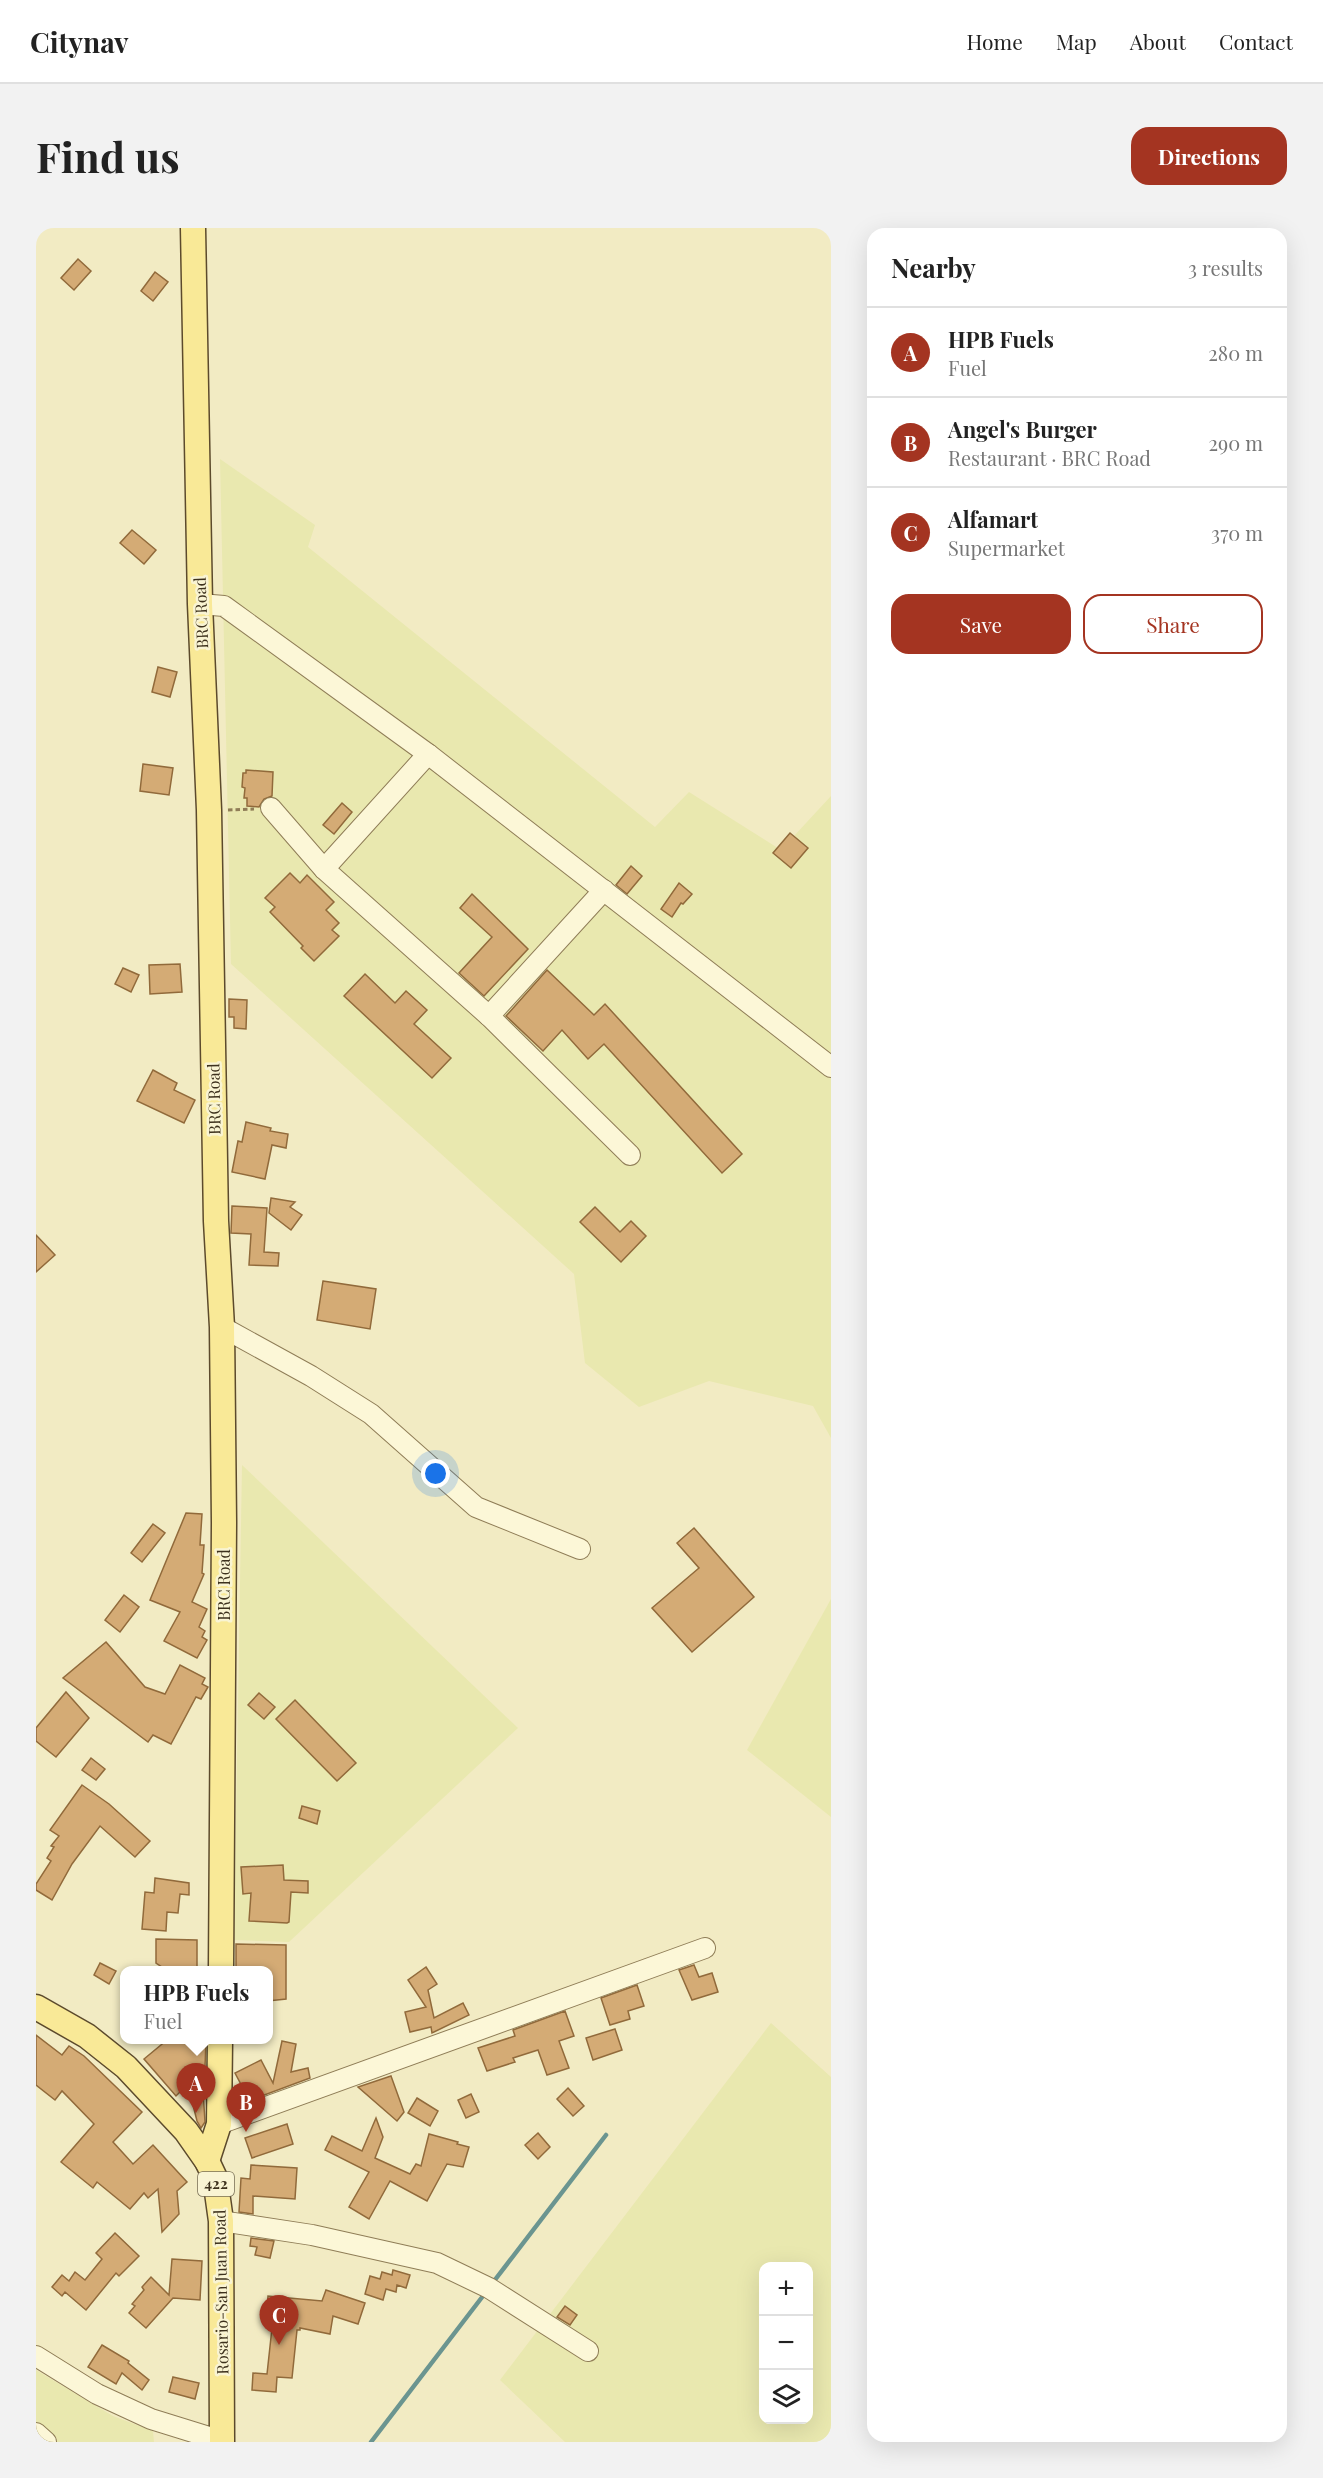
<!DOCTYPE html>
<meta charset="utf-8">
<style>
:root{--surface:#fff;--page:#f2f2f2;--text:#222;--muted:#767676;--line:#e0e0e0;--accent:#a43421}
body{margin:0;font-family:"Playfair Display",serif;background:var(--page);color:var(--text)}
.controls{position:absolute;right:18px;bottom:18px;display:grid;overflow:hidden;border-radius:12px;box-shadow:0 6px 24px #0002}
.controls button{width:54px;height:54px;display:grid;place-items:center;padding:0;border:0;border-bottom:2px solid var(--line);background:var(--surface);color:var(--text);font:30px sans-serif}
.you{position:absolute;left:400px;top:1246px;width:21px;height:21px;margin:-15px;border:4px solid #fff;border-radius:50%;background:#1a73e8;box-shadow:0 0 0 9px #1a73e833}
.badge{display:grid;place-items:center;width:39px;height:39px;border-radius:50%;background:var(--accent);color:#fff;font-size:20px;font-weight:700}
.pin{position:absolute;translate:-50% -50px;filter:drop-shadow(0 2px 3px #0008)}
.pin::after{content:'';position:absolute;top:32px;width:21px;height:18px;background:inherit;clip-path:polygon(0 0,100% 0,50% 100%)}
.popup{position:absolute;left:84px;top:1738px;width:153px;height:78px;box-sizing:border-box;display:grid;place-content:center;border-radius:12px;background:var(--surface);filter:drop-shadow(0 2px 4px #0005);font-size:20px;white-space:nowrap;color:var(--muted)}
.popup b{font-size:22px;color:var(--text)}
.popup::after{content:'';position:absolute;left:50%;top:100%;margin-left:-12px;border:12px solid transparent;border-top-color:var(--surface)}
.list{margin:0;padding:0;list-style:none}
h2{display:flex;justify-content:space-between;align-items:center;height:78px;margin:0;padding:0 24px;font-size:26px}
h2 small{font-size:20px;font-weight:400;color:var(--muted)}
.list li{display:grid;grid-template-columns:39px 1fr auto;gap:18px;align-items:center;box-sizing:border-box;height:90px;padding:0 24px;border-top:2px solid var(--line)}
.list b{display:block;font-size:22px;white-space:nowrap}
.list p{margin:0;font-size:20px;white-space:nowrap;color:var(--muted)}
.list em{font-size:20px;font-style:normal;color:var(--muted)}
.actions{display:flex;gap:12px;padding:18px 24px}
.actions a{flex:1;padding:14px 0;border:2px solid var(--accent);border-radius:18px;text-align:center;font-size:21px;color:var(--accent)}
.actions .main{background:var(--accent);color:#fff}
.icon{flex:none;width:33px;height:33px;fill:none;stroke:currentColor;stroke-width:2;stroke-linecap:round;stroke-linejoin:round}
.map{position:relative;flex:none;width:795px;height:2214px;overflow:hidden;border-radius:18px}
header{display:flex;align-items:center;gap:36px;box-sizing:border-box;height:84px;padding:0 30px;background:var(--surface);border-bottom:2px solid var(--line)}
header strong{font-size:28px}
nav{display:flex;gap:33px;margin-inline-start:auto;font-size:21px}
.intro{display:flex;align-items:center;justify-content:space-between;box-sizing:border-box;height:144px;padding:0 36px}
h1{margin:0;font-size:42px}
.button{padding:15px 27px;border-radius:18px;background:var(--accent);color:#fff;font-size:21px;font-weight:700}
main{display:flex;gap:36px;padding:0 36px}
aside{flex:1;background:var(--surface);border-radius:18px;box-shadow:0 6px 24px #0002}
.map>svg:first-child{display:block}
</style>
<header>
<strong>Citynav</strong>
<nav><a>Home</a><a>Map</a><a>About</a><a>Contact</a></nav>
</header>
<div class="intro"><h1>Find us</h1><a class="button">Directions</a></div>
<main>
<div class="map">
<svg width="795" height="2214" viewBox="0 0 795 2214">
<rect width="100%" height="100%" fill="#f2ebc3"/>
<g fill="#e9e8af" fill-rule="evenodd">
<polygon points="184,231 279,297 272,319 619,599 653,564 745,622 795,568 795,1210 777,1178 673,1153 603,1179 549,1135 538,1046 195,736"/>
<polygon points="206,1237 482,1500 253,1714 198,1712"/>
<polygon points="795,1371 795,1589 711,1522"/>
<path d="M735 1795 795 1849V2214H529L464 2152ZM728 2038H772V2192H728Z"/>
<polygon points="0,2142 77,2188 117,2203 118,2214 0,2214"/>
</g>
<g fill="none" stroke-linecap="round" stroke-linejoin="round">
<g stroke="#6b9590" stroke-width="4.5">
<polyline points="455,2057 570,1907"/>
<polyline points="335,2214 450,2064"/>
</g>
</g>
<g fill="#d4ab75" stroke="#916a3b" stroke-width="1.5">
<polygon points="42,31 55,43 38,62 25,50"/>
<polygon points="119,44 132,54 117,73 105,63"/>
<polygon points="96,302 120,322 108,336 84,315"/>
<polygon points="122,439 141,444 134,469 116,464"/>
<polygon points="107,536 137,540 133,567 104,563"/>
<polygon points="210,542 237,544 236,568 228,571 223,579 211,578 211,570 208,570 209,560 206,559 207,545 210,545"/>
<polygon points="306,575 316,584 298,606 287,597"/>
<polygon points="754,605 772,620 755,640 737,625"/>
<polygon points="595,638 606,648 591,666 580,657"/>
<polygon points="254,645 264,655 271,647 298,674 290,682 303,695 296,702 303,708 278,733 265,720 267,718 234,684 239,679 229,670"/>
<polygon points="643,655 656,666 647,676 645,675 636,689 625,681"/>
<polygon points="436,666 492,721 448,768 423,745 456,709 424,680"/>
<polygon points="144,736 146,764 114,766 113,737"/>
<polygon points="87,740 103,747 95,764 79,756"/>
<polygon points="511,742 558,787 569,776 706,926 686,945 568,816 552,831 526,802 507,823 470,788"/>
<polygon points="329,746 359,775 370,763 391,782 378,796 415,830 396,850 308,768"/>
<polygon points="193,771 211,772 210,801 198,800 198,789 193,789"/>
<polygon points="117,842 141,855 138,862 159,872 148,895 101,873"/>
<polygon points="210,894 235,900 234,903 252,906 250,920 236,917 229,951 196,944 202,913 206,914"/>
<polygon points="235,970 259,974 254,979 266,987 255,1002 233,985"/>
<polygon points="196,978 231,980 228,1024 243,1025 242,1038 213,1037 215,1006 195,1005"/>
<polygon points="559,979 584,1004 595,993 610,1008 585,1034 544,994"/>
<polygon points="0,1007 19,1027 0,1044"/>
<polygon points="287,1053 340,1061 334,1101 281,1092"/>
<polygon points="150,1285 166,1286 164,1317 168,1317 166,1345 168,1346 156,1374 171,1381 163,1399 169,1403 166,1409 171,1412 161,1430 128,1413 144,1384 114,1372"/>
<polygon points="117,1296 129,1305 106,1334 95,1325"/>
<polygon points="658,1300 718,1369 656,1424 616,1380 663,1340 641,1315"/>
<polygon points="88,1367 103,1379 84,1404 69,1392"/>
<polygon points="70,1414 109,1459 129,1466 144,1437 169,1450 166,1456 172,1459 165,1471 160,1469 135,1516 117,1507 112,1514 27,1450"/>
<polygon points="30,1464 53,1490 20,1529 0,1513 0,1500"/>
<polygon points="223,1465 239,1479 228,1491 212,1477"/>
<polygon points="259,1472 320,1535 301,1553 240,1491"/>
<polygon points="55,1530 69,1541 60,1552 46,1542"/>
<polygon points="46,1557 73,1576 114,1613 99,1629 64,1598 36,1636 16,1672 0,1662 0,1656 15,1633 11,1630 18,1619 15,1618 23,1608 14,1602"/>
<polygon points="266,1578 284,1583 281,1596 263,1590"/>
<polygon points="247,1637 248,1652 272,1653 272,1665 255,1664 253,1694 251,1695 213,1693 215,1665 207,1666 205,1639"/>
<polygon points="119,1650 153,1655 153,1667 144,1666 142,1685 131,1684 130,1703 106,1701 109,1664 118,1665"/>
<polygon points="120,1711 161,1712 161,1743 132,1743 120,1735"/>
<polygon points="200,1716 250,1717 250,1771 232,1773 232,1743 200,1743"/>
<polygon points="64,1735 80,1743 73,1756 58,1747"/>
<polygon points="658,1737 663,1749 676,1745 682,1764 656,1772 643,1742"/>
<polygon points="390,1739 401,1756 392,1762 398,1790 427,1775 433,1787 396,1805 395,1799 374,1804 369,1784 390,1779 372,1752"/>
<polygon points="601,1757 608,1778 592,1783 594,1791 574,1797 565,1770"/>
<polygon points="529,1783 538,1808 523,1813 533,1840 511,1847 502,1822 477,1830 479,1834 451,1843 442,1820 479,1808 477,1802"/>
<polygon points="579,1801 586,1822 557,1832 550,1810"/>
<polygon points="0,1807 26,1827 33,1818 48,1828 106,1884 77,1914 97,1936 117,1917 151,1954 141,1963 143,1986 126,2004 122,1961 112,1970 108,1965 94,1981 61,1954 57,1960 25,1934 58,1896 26,1863 19,1872 0,1857"/>
<polygon points="131,1812 170,1812 169,1839 140,1868 108,1831"/>
<polygon points="246,1813 260,1816 255,1844 272,1840 274,1850 223,1869 209,1864 199,1845 225,1832 237,1855"/>
<polygon points="355,1848 368,1884 361,1893 322,1859"/>
<polygon points="532,1860 548,1878 537,1888 521,1871"/>
<polygon points="167,1862 169,1894 165,1900 161,1893 155,1869"/>
<polygon points="435,1866 443,1884 430,1890 422,1872"/>
<polygon points="381,1870 402,1883 394,1898 372,1885"/>
<polygon points="340,1890 347,1909 339,1930 374,1946 380,1936 385,1938 393,1906 422,1914 421,1916 433,1919 427,1939 411,1936 391,1973 354,1953 333,1991 313,1979 333,1944 289,1922 296,1908 326,1923"/>
<polygon points="251,1896 257,1916 216,1930 209,1910"/>
<polygon points="502,1905 514,1919 502,1931 489,1917"/>
<polygon points="215,1937 261,1940 259,1971 217,1968 217,1986 203,1984 205,1950 214,1951"/>
<polygon points="79,2005 103,2028 83,2048 80,2045 50,2082 29,2064 26,2068 16,2059 26,2047 33,2053 39,2044 49,2052 66,2031 60,2025"/>
<polygon points="215,2010 238,2013 234,2030 219,2027 221,2019 214,2018"/>
<polygon points="136,2031 166,2033 164,2072 137,2070 110,2100 93,2085 99,2078 96,2076 108,2062 106,2059 115,2049 133,2067"/>
<polygon points="357,2042 374,2047 370,2060 361,2057 360,2064 350,2061 347,2072 329,2066 334,2048 344,2051 346,2044 356,2047"/>
<polygon points="290,2062 329,2075 322,2096 297,2088 294,2106 264,2100 264,2102 261,2102 256,2150 241,2149 240,2164 216,2162 217,2145 231,2146 236,2100 230,2099 232,2068 286,2073"/>
<polygon points="529,2078 541,2087 534,2097 521,2089"/>
<polygon points="66,2117 93,2133 92,2135 113,2152 106,2162 86,2145 80,2156 52,2139"/>
<polygon points="137,2149 163,2155 159,2171 133,2164"/>
</g>
<g fill="none" stroke-linecap="round" stroke-linejoin="round">
<g stroke="#8f7d57" stroke-width="22">
<g id="minor">
<polyline points="164,376 188,378 392,526 795,839"/>
<polyline points="235,580 288,641 453,788 594,927"/>
<polyline points="288,641 392,526"/>
<polyline points="453,788 568,662"/>
<polyline points="186,1099 275,1148 335,1186 440,1279 544,1321"/>
<polyline points="183,1896 669,1720"/>
<polyline points="185,1993 276,2007 401,2035 453,2060 552,2123"/>
<polyline points="0,2128 61,2166 115,2191 186,2213"/>
<polyline points="0,2205 10,2214"/>
</g>
</g>
<g stroke="#5c4a2c" stroke-width="27">
<g id="major">
<polyline points="157,0 164,376 173,582 180,993 186,1099 188,1295 185,1742"/>
<polyline points="0,1779 51,1808 90,1839 150,1903 171,1933 179,1950 185,1993 186,2214"/>
<polyline points="171,1933 183,1896 184,1812"/>
</g>
</g>
<polyline stroke="#8f7d57" stroke-width="3" stroke-dasharray="4.5 3" stroke-linecap="butt" points="192,582 218,581"/>
<use href="#minor" stroke="#fcf7d7" stroke-width="20"/>
<use href="#major" stroke="#f9e997" stroke-width="24"/>
</g>
<g text-anchor="middle" stroke-width="5" stroke-linejoin="round" paint-order="stroke">
<rect fill="#f9f4d3" stroke="#756c54" stroke-width="1.5" x="162" y="1944" width="36" height="24" rx="4.5"/>
<g font-size="15" font-weight="bold" fill="#3d311d">
<text x="180" y="1961">422</text>
</g>
<g font-size="16" fill="#3d311d" stroke="#f9f4d3">
<text transform="translate(165 385) rotate(-92)" y="6">BRC Road</text>
<text transform="translate(178 871) rotate(-91)" y="6">BRC Road</text>
<text transform="translate(188 1357) rotate(-90)" y="6">BRC Road</text>
<text transform="translate(185 2064) rotate(-91)" y="6">Rosario-San Juan Road</text>
</g>
</g>
</svg>
<div class="controls">
<button>+</button>
<button>−</button>
<button><svg class="icon" aria-label="layers" viewBox="0 0 24 24"><path d="M12 4l9 5-9 5-9-5zM3 14l9 5 9-5"/></svg></button>
</div>
<div class="you"></div>
<div class="pin badge" style="left:160px;top:1885px">A</div>
<div class="popup"><b>HPB Fuels</b>Fuel</div>
<div class="pin badge" style="left:210px;top:1904px">B</div>
<div class="pin badge" style="left:243px;top:2117px">C</div>
</div>
<aside>
<h2>Nearby<small>3 results</small></h2>
<ul class="list">
<li><span class="badge">A</span><div><b>HPB Fuels</b><p>Fuel</p></div><em>280 m</em></li>
<li><span class="badge">B</span><div><b>Angel's Burger</b><p>Restaurant · BRC Road</p></div><em>290 m</em></li>
<li><span class="badge">C</span><div><b>Alfamart</b><p>Supermarket</p></div><em>370 m</em></li>
</ul>
<div class="actions"><a class="main">Save</a><a>Share</a></div>
</aside>
</main>
